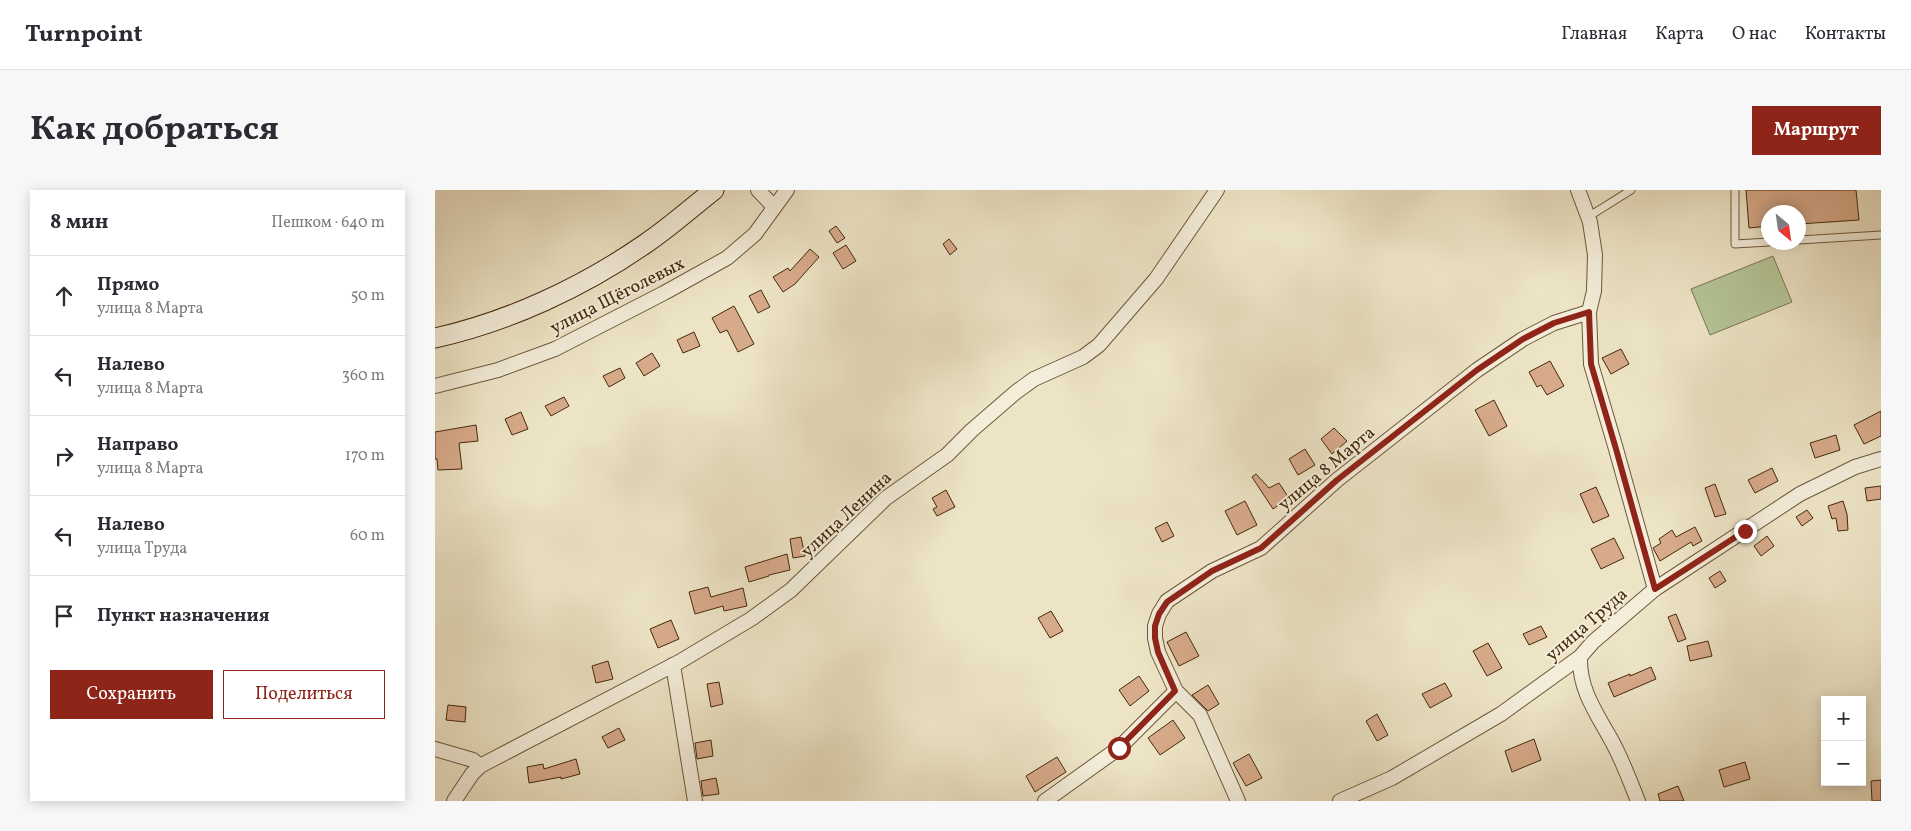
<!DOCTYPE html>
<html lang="ru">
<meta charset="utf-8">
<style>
:root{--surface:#fff;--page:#f7f7f7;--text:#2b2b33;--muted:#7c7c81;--line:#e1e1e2;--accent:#8f2418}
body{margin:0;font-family:Vollkorn,serif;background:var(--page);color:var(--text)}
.controls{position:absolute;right:15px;bottom:15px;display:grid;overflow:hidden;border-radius:0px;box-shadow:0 2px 12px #0003}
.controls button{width:45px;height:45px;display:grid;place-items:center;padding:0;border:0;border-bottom:1px solid var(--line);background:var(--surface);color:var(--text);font:25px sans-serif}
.compass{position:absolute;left:1326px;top:15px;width:45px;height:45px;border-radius:50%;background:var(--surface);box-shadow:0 2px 12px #0003;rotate:151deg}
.stop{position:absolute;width:15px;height:15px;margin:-11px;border:4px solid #8f2418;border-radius:50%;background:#fff}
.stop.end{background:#8f2418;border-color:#fff;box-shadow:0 1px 5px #0008}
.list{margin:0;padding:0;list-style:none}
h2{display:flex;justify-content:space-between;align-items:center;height:65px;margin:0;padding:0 20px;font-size:21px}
h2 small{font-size:16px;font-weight:400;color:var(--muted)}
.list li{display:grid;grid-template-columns:32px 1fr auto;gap:15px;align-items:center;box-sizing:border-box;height:80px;padding:0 20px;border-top:1px solid var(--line)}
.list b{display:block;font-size:19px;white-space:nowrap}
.list p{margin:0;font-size:16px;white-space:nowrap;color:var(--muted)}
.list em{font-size:16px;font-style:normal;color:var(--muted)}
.actions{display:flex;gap:10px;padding:15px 20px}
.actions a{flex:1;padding:11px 0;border:1px solid var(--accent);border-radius:0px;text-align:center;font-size:18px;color:var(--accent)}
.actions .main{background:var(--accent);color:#fff}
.icon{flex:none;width:28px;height:28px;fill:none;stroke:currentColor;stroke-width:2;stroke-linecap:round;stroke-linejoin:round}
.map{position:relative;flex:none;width:1446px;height:611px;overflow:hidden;border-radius:0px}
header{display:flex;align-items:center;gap:30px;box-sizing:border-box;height:70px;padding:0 25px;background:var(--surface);border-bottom:1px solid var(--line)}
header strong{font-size:24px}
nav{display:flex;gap:28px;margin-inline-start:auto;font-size:18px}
.intro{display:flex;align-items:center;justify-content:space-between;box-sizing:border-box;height:120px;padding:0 30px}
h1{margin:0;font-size:35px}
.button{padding:12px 22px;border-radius:0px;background:var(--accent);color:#fff;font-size:18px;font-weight:700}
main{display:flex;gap:30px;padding:0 30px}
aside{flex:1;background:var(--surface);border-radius:0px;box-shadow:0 2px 12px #0003}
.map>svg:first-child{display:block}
</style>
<header>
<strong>Turnpoint</strong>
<nav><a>Главная</a><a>Карта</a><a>О нас</a><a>Контакты</a></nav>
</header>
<div class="intro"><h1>Как добраться</h1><a class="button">Маршрут</a></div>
<main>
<aside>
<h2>8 мин<small>Пешком · 640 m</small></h2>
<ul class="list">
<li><svg class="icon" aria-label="ahead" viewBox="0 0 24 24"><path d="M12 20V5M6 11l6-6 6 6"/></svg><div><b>Прямо</b><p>улица 8 Марта</p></div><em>50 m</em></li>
<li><svg class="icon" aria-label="left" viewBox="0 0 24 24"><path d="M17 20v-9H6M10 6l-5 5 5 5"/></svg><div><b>Налево</b><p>улица 8 Марта</p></div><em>360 m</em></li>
<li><svg class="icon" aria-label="right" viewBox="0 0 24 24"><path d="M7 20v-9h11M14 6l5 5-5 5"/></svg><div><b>Направо</b><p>улица 8 Марта</p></div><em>170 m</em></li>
<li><svg class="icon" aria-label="left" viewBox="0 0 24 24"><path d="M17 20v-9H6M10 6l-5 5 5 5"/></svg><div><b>Налево</b><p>улица Труда</p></div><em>60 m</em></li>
<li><svg class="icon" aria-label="arrive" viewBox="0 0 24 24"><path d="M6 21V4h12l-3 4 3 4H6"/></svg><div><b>Пункт назначения</b></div></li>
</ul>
<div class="actions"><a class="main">Сохранить</a><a>Поделиться</a></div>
</aside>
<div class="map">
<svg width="1446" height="611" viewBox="0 0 1446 611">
<rect width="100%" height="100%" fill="#ede4c6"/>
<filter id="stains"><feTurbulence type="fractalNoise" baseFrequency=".004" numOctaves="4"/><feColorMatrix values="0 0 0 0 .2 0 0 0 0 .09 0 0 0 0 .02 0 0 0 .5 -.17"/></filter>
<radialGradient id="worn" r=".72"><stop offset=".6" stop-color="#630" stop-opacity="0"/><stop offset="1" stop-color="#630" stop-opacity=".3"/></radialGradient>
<polygon fill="#b5c597" stroke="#7d7752" points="1338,66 1357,112 1275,145 1256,99"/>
<g fill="#d7aa8a" stroke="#45290c">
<polygon points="1311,0 1421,0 1424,30 1364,34 1364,22 1334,22 1334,36 1314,38"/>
<polygon points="401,36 410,48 402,53 394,41"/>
<polygon points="514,49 522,59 515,65 508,54"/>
<polygon points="411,55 421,71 408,79 398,63"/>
<polygon points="375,59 384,67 360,94 348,102 338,87 353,78 355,81"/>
<polygon points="326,100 335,117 323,123 314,106"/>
<polygon points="299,116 319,154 303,162 292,140 285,143 277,128"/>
<polygon points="259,142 265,156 248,163 242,150"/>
<polygon points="1186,159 1194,174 1176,184 1167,168"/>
<polygon points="217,163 225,176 209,186 201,173"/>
<polygon points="1115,171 1129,196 1112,205 1106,195 1102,197 1094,182"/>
<polygon points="185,178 190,188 174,197 168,186"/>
<polygon points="129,207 134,216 116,226 110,216"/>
<polygon points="1059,210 1072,236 1054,246 1040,220"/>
<polygon points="1446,221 1446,246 1429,254 1419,235"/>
<polygon points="86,222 93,239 77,245 70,229"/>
<polygon points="41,235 43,251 24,253 27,279 3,280 2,269 0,269 0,242"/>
<polygon points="899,238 912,251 897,264 886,249"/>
<polygon points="1401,245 1405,260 1380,268 1375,253"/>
<polygon points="870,259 880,275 863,285 854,269"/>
<polygon points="1337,278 1343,291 1320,303 1313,290"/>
<polygon points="821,284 834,298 844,293 854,308 838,319 817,287"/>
<polygon points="1280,294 1291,324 1280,327 1270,298"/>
<polygon points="1446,296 1446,309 1432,311 1430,298"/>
<polygon points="1161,297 1174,326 1158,333 1145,304"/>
<polygon points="511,300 520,317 502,326 498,319 502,317 497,308"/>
<polygon points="810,311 822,335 802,345 790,321"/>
<polygon points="1408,311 1412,324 1413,340 1403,341 1401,328 1397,329 1393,316"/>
<polygon points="1372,320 1378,328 1367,336 1361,327"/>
<polygon points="732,332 739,346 727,352 720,338"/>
<polygon points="1260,337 1267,351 1258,356 1256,352 1225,371 1218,358 1226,353 1224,349 1237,340 1241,347"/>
<polygon points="1332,346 1339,356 1326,366 1319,356"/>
<polygon points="366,347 370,366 358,368 355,349"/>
<polygon points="1179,348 1189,368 1166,379 1156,359"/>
<polygon points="352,364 355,380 334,385 334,386 314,392 310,377"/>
<polygon points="1285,381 1291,391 1280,398 1274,388"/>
<polygon points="273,397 276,407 308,398 312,416 289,421 288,416 260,424 254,402"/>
<polygon points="616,421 628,441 615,448 603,428"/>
<polygon points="1241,424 1251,449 1243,452 1233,427"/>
<polygon points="236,430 244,449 223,458 215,439"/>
<polygon points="1106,436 1112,447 1094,455 1088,444"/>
<polygon points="751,442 764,466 744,476 732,452"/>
<polygon points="1273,451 1277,466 1255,471 1252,456"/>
<polygon points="1053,453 1067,478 1052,486 1038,461"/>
<polygon points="173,471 178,489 161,493 157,476"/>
<polygon points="1216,477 1221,489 1179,507 1173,493 1195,484 1195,486"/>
<polygon points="704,486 714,501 695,516 684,500"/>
<polygon points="284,492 288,514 276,517 272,494"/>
<polygon points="1010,493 1017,506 995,518 987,504"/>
<polygon points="773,495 784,514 773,521 757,505"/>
<polygon points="13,515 31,517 30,532 11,530"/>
<polygon points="942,524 953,545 942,551 931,531"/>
<polygon points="738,530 750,548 725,565 713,548"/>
<polygon points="184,538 190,550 173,558 167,547"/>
<polygon points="1099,549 1106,570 1077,582 1070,561"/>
<polygon points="276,550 278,566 262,569 260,553"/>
<polygon points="814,564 827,588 811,596 798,573"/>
<polygon points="622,567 631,582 600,602 591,586"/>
<polygon points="141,569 145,584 126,589 126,587 94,593 92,577 108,574 109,579"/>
<polygon points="1310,572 1315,589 1289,597 1284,580"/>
<polygon points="281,588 284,604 268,606 266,591"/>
<polygon points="1446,590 1446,611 1437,611 1436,591"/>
<polygon points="1243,596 1249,611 1225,611 1223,604"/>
</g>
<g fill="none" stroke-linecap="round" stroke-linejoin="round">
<g stroke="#6f583a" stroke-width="9">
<g id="lane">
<polyline points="1300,0 1300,54 1334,52"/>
<polyline points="1153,27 1196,0"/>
<polyline points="1364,50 1446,45"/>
</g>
</g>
<g stroke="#6f583a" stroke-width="16">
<g id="street">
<polyline points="323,0 339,17"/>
<polyline points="1143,0 1155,32 1160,65 1159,101 1154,122 1156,174 1181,259 1220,399"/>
<polyline points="0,196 63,180 120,159 229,103 292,68 320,44 352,0"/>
<path d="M1145 467C1144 498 1160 521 1174 546 1185 564 1195 591 1203 611"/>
<polyline points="238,475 260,611"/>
<polyline points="0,559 38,570 45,576 244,472 316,429 356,400 451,308 512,265 537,240 581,202 599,189 648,167 664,155 721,89 782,0"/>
<polyline points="19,611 37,584 45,576"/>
<polyline points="610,611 684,558 741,501"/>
<polyline points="803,611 765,525 741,501 723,462 720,448 720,436 724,424 732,411 777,381 826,358 902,290 1042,180 1088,149 1119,133 1154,122"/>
<polyline points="905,611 957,588 1066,524 1145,467 1158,452 1220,399 1365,304 1420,277 1446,269"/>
</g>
</g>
<g stroke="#45290c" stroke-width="21">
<path id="secondary" d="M0 148C73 132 148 97 210 54 234 38 256 18 279 0"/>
</g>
<use href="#lane" stroke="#f3edda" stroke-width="7"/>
<use href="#street" stroke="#f3edda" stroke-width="14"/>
<use href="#secondary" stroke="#f3edda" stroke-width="19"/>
</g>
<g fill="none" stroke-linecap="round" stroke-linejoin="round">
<polyline stroke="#8f2418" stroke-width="6" points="684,558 740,501 723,462 720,448 720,436 724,424 732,412 777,381 826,358 902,290 1042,180 1088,149 1119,133 1154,122 1156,174 1181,259 1220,399 1310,341"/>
</g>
<g text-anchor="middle" stroke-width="4" stroke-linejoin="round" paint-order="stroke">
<g font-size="18" fill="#45290c" stroke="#f3edda">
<text transform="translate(182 105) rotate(-27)" y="6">улица Щёголевых</text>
<text transform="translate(891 278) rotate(-40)" y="6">улица 8 Марта</text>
<text transform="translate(411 324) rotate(-43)" y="6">улица Ленина</text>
<text transform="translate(1151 434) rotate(-41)" y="6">улица Труда</text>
</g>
</g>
<rect width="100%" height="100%" filter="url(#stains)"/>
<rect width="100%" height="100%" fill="url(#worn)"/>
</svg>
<div class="controls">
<button>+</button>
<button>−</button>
</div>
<svg class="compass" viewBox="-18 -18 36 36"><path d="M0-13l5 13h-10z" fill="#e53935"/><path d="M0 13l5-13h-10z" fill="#7c7c81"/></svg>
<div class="stop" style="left:684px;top:558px"></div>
<div class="stop end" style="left:1310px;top:341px"></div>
</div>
</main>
